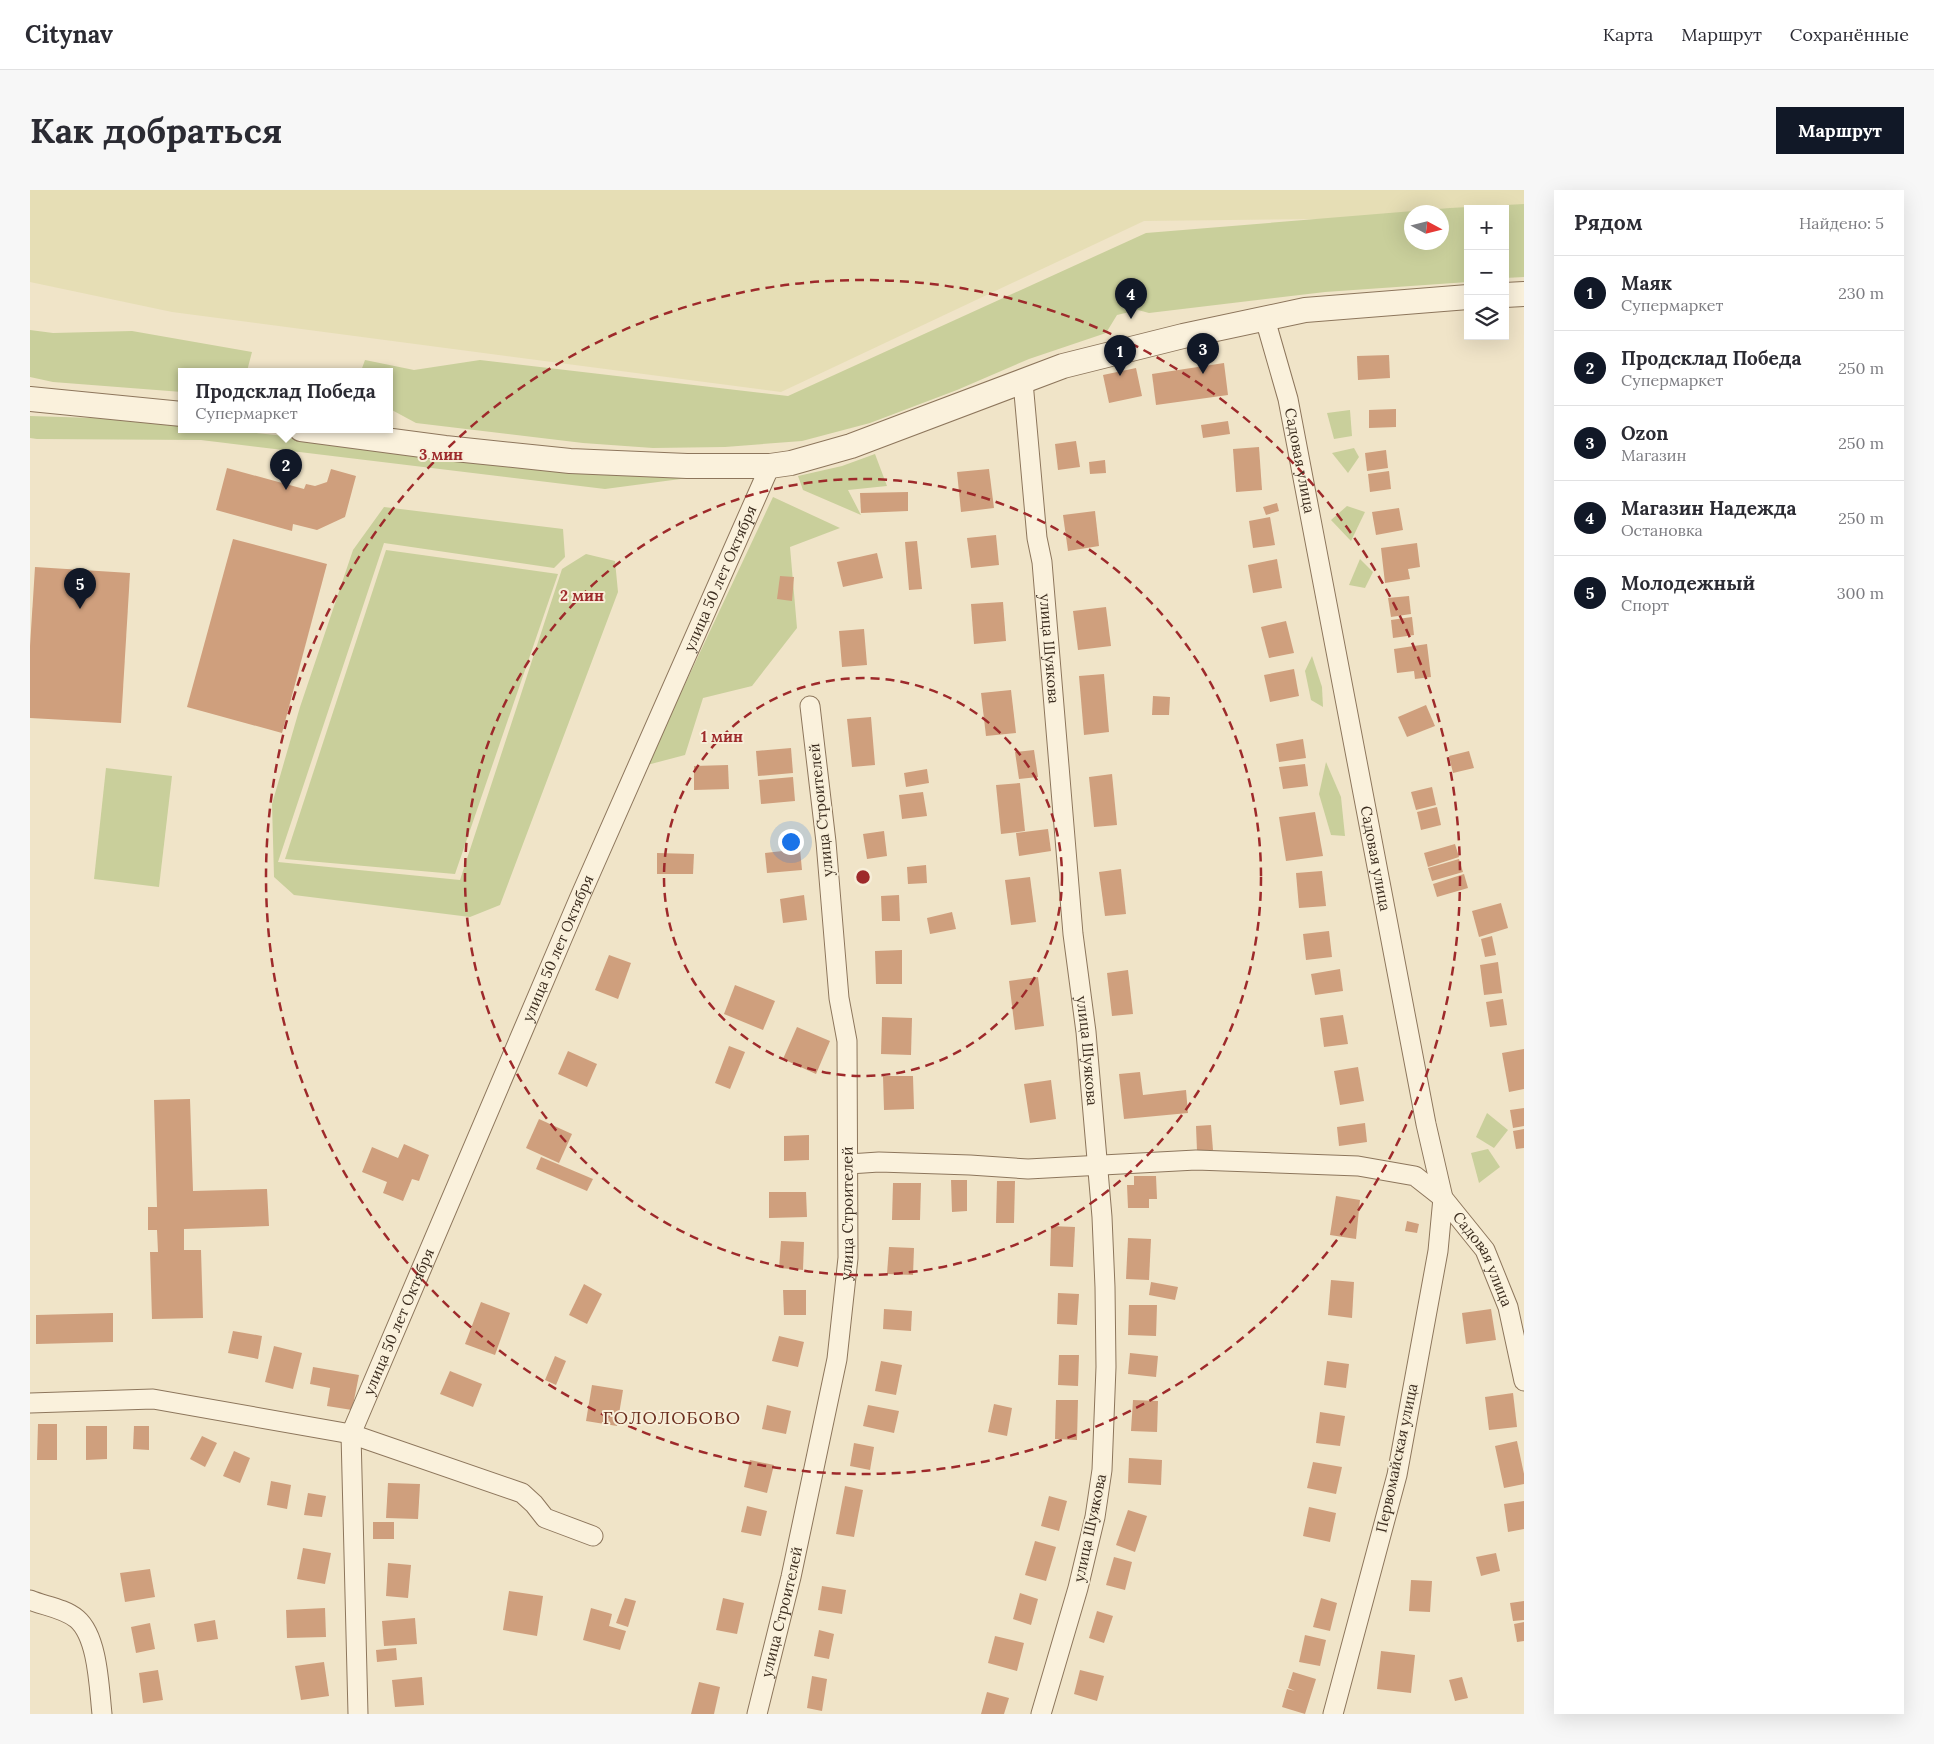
<!DOCTYPE html>
<html lang="ru">
<meta charset="utf-8">
<style>
:root{--surface:#fff;--page:#f7f7f7;--text:#2b2b33;--muted:#7c7c81;--line:#e1e1e2;--accent:#111827}
body{margin:0;font-family:Lora,serif;background:var(--page);color:var(--text)}
.controls{position:absolute;right:15px;top:15px;display:grid;overflow:hidden;border-radius:0px;box-shadow:0 5px 20px #0002}
.controls button{width:45px;height:45px;display:grid;place-items:center;padding:0;border:0;border-bottom:1px solid var(--line);background:var(--surface);color:var(--text);font:25px sans-serif}
.compass{position:absolute;left:1374px;top:15px;width:45px;height:45px;border-radius:50%;background:var(--surface);box-shadow:0 5px 20px #0002;rotate:97deg}
.you{position:absolute;left:760px;top:651px;width:18px;height:18px;margin:-12px;border:4px solid #fff;border-radius:50%;background:#1a73e8;box-shadow:0 0 0 8px #1a73e833}
.badge{display:grid;place-items:center;width:32px;height:32px;border-radius:50%;background:var(--accent);color:#fff;font-size:16px;font-weight:700}
.pin{position:absolute;translate:-50% -41px;filter:drop-shadow(0 1px 2px #0008)}
.pin::after{content:'';position:absolute;top:26px;width:18px;height:15px;background:inherit;clip-path:polygon(0 0,100% 0,50% 100%)}
.popup{position:absolute;left:148px;top:178px;width:215px;height:65px;box-sizing:border-box;display:grid;place-content:center;border-radius:0px;background:var(--surface);filter:drop-shadow(0 1px 4px #0005);font-size:16px;white-space:nowrap;color:var(--muted)}
.popup b{font-size:19px;color:var(--text)}
.popup::after{content:'';position:absolute;left:50%;top:100%;margin-left:-10px;border:10px solid transparent;border-top-color:var(--surface)}
.list{margin:0;padding:0;list-style:none}
h2{display:flex;justify-content:space-between;align-items:center;height:65px;margin:0;padding:0 20px;font-size:21px}
h2 small{font-size:16px;font-weight:400;color:var(--muted)}
.list li{display:grid;grid-template-columns:32px 1fr auto;gap:15px;align-items:center;box-sizing:border-box;height:75px;padding:0 20px;border-top:1px solid var(--line)}
.list b{display:block;font-size:19px;white-space:nowrap}
.list p{margin:0;font-size:16px;white-space:nowrap;color:var(--muted)}
.list em{font-size:16px;font-style:normal;color:var(--muted)}
.icon{flex:none;width:28px;height:28px;fill:none;stroke:currentColor;stroke-width:2;stroke-linecap:round;stroke-linejoin:round}
.map{position:relative;flex:none;width:1494px;height:1524px;overflow:hidden;border-radius:0px}
header{display:flex;align-items:center;gap:30px;box-sizing:border-box;height:70px;padding:0 25px;background:var(--surface);border-bottom:1px solid var(--line)}
header strong{font-size:24px}
nav{display:flex;gap:28px;margin-inline-start:auto;font-size:18px}
.intro{display:flex;align-items:center;justify-content:space-between;box-sizing:border-box;height:120px;padding:0 30px}
h1{margin:0;font-size:35px}
.button{padding:12px 22px;border-radius:0px;background:var(--accent);color:#fff;font-size:18px;font-weight:700}
main{display:flex;gap:30px;padding:0 30px}
aside{flex:1;background:var(--surface);border-radius:0px;box-shadow:0 5px 20px #0002}
.map>svg:first-child{display:block}
</style>
<header>
<strong>Citynav</strong>
<nav><a>Карта</a><a>Маршрут</a><a>Сохранённые</a></nav>
</header>
<div class="intro"><h1>Как добраться</h1><a class="button">Маршрут</a></div>
<main>
<div class="map">
<svg width="1494" height="1524" viewBox="0 0 1494 1524">
<rect width="100%" height="100%" fill="#f0e4c8"/>
<polygon fill="#e6deb5" points="0,0 1494,0 1494,27 1475,19 1438,19 1412,22 1382,22 1381,28 1114,31 751,202 142,122 0,92"/>
<g fill="#c9cf9b" fill-rule="evenodd">
<path d="M1494 14V87L1475 88V19H1438V92L1295 102 1119 123 1108 120 1087 125 1076 143 999 169 927 200 840 233 772 251 695 257 623 258 553 253 386 233 360 219V181H331L335 170 384 180 450 170 758 206 1116 43 1420 18ZM1382 22H1412V52H1382Z"/>
<polygon points="0,140 23,143 102,141 222,162 217,181 152,181 152,202 23,192 0,187"/>
<polygon points="1320,220 1322,246 1304,249 1297,223"/>
<polygon points="0,226 96,229 152,235 152,239 189,239 658,288 575,299 171,250 7,249 0,248"/>
<polygon points="1324,258 1329,267 1318,283 1302,263"/>
<polygon points="845,264 857,296 818,300 831,325 773,300 768,286 812,276"/>
<polygon points="743,307 810,338 760,357 767,438 722,496 673,508 655,565 617,575"/>
<polygon points="1317,316 1335,322 1321,351 1301,330"/>
<polygon points="354,317 533,339 535,367 524,378 354,353 248,672 430,690 532,379 556,364 585,371 588,402 470,715 440,727 264,705 244,687 242,614 270,517 323,360"/>
<polygon points="356,360 528,384 425,684 255,669"/>
<polygon points="1330,369 1343,382 1335,398 1319,395"/>
<polygon points="1282,466 1292,497 1293,517 1281,510 1275,481"/>
<polygon points="1296,572 1311,607 1315,646 1301,645 1289,604"/>
<polygon points="76,578 142,586 129,697 64,689"/>
<polygon points="1457,923 1478,940 1464,958 1446,947"/>
<polygon points="1458,959 1470,977 1449,993 1441,963"/>
</g>
<g fill="#cf9f7d">
<polygon points="1359,165 1360,188 1328,190 1327,166"/>
<polygon points="1194,173 1198,205 1126,215 1122,184"/>
<polygon points="1106,178 1112,206 1079,213 1073,185"/>
<polygon points="1366,219 1366,237 1339,238 1339,220"/>
<polygon points="1198,231 1200,244 1173,248 1171,235"/>
<polygon points="1046,251 1050,277 1028,280 1025,254"/>
<polygon points="1229,257 1232,300 1206,302 1203,259"/>
<polygon points="1356,260 1358,278 1337,281 1335,263"/>
<polygon points="1075,270 1076,283 1060,284 1059,272"/>
<polygon points="197,278 274,299 276,294 285,296 297,292 301,279 326,286 315,327 287,340 263,334 262,341 186,320"/>
<polygon points="959,279 964,318 931,322 927,282"/>
<polygon points="1359,281 1361,299 1340,302 1338,284"/>
<polygon points="878,302 878,321 831,323 830,303"/>
<polygon points="1247,313 1249,321 1236,325 1233,317"/>
<polygon points="1369,318 1373,340 1346,345 1342,322"/>
<polygon points="1065,321 1069,356 1038,361 1033,325"/>
<polygon points="1240,327 1245,355 1223,358 1219,331"/>
<polygon points="966,345 969,375 941,378 937,348"/>
<polygon points="203,349 297,374 252,543 157,517"/>
<polygon points="887,351 892,399 879,400 875,352"/>
<polygon points="1387,353 1390,377 1378,379 1380,389 1355,393 1351,358"/>
<polygon points="847,363 853,388 813,397 807,372"/>
<polygon points="1247,369 1252,398 1223,403 1218,375"/>
<polygon points="5,377 100,383 91,533 0,528 0,456"/>
<polygon points="750,386 764,387 762,411 747,409"/>
<polygon points="1379,406 1381,424 1361,427 1358,408"/>
<polygon points="973,412 976,451 944,454 941,414"/>
<polygon points="1076,417 1081,456 1048,460 1043,421"/>
<polygon points="1382,427 1384,445 1363,448 1361,430"/>
<polygon points="1256,431 1264,463 1239,468 1231,437"/>
<polygon points="834,439 837,475 812,477 809,441"/>
<polygon points="1397,454 1401,487 1385,489 1384,481 1367,483 1364,459"/>
<polygon points="1264,479 1269,506 1240,512 1234,485"/>
<polygon points="1074,484 1079,542 1054,545 1049,486"/>
<polygon points="981,500 986,543 956,546 951,503"/>
<polygon points="1123,506 1140,507 1139,525 1122,525"/>
<polygon points="1396,515 1405,536 1377,547 1368,527"/>
<polygon points="841,527 845,575 822,577 817,529"/>
<polygon points="1273,549 1276,568 1249,572 1246,554"/>
<polygon points="761,558 763,583 728,586 726,561"/>
<polygon points="1004,560 1008,587 989,589 985,562"/>
<polygon points="1439,561 1444,578 1423,583 1419,566"/>
<polygon points="1275,574 1278,596 1253,599 1249,577"/>
<polygon points="698,575 699,599 664,600 664,576"/>
<polygon points="897,579 899,593 876,597 874,583"/>
<polygon points="1082,584 1087,635 1064,637 1059,587"/>
<polygon points="763,587 765,611 731,614 729,590"/>
<polygon points="990,593 995,641 971,644 966,595"/>
<polygon points="1402,597 1406,615 1386,620 1381,602"/>
<polygon points="893,602 897,626 872,629 869,605"/>
<polygon points="1407,617 1411,635 1391,640 1387,622"/>
<polygon points="1285,622 1293,666 1256,671 1249,627"/>
<polygon points="1018,639 1021,661 989,666 986,643"/>
<polygon points="854,641 857,666 837,669 833,644"/>
<polygon points="1425,654 1429,667 1398,677 1394,663"/>
<polygon points="770,659 772,680 737,683 735,663"/>
<polygon points="627,663 664,664 663,684 627,684"/>
<polygon points="1429,669 1433,682 1402,691 1398,678"/>
<polygon points="896,675 897,693 878,694 877,677"/>
<polygon points="1091,679 1096,724 1075,726 1069,682"/>
<polygon points="1292,681 1296,716 1269,718 1266,683"/>
<polygon points="1434,684 1438,698 1407,707 1403,694"/>
<polygon points="1000,687 1006,732 981,735 975,690"/>
<polygon points="774,705 777,730 753,733 750,709"/>
<polygon points="869,705 870,731 852,731 851,706"/>
<polygon points="1471,713 1478,738 1449,747 1442,721"/>
<polygon points="922,722 926,739 900,744 897,728"/>
<polygon points="1299,741 1302,767 1276,770 1273,744"/>
<polygon points="1462,746 1466,765 1455,767 1451,749"/>
<polygon points="872,760 872,794 846,794 845,761"/>
<polygon points="579,765 601,773 588,809 565,800"/>
<polygon points="1468,772 1472,803 1454,805 1450,775"/>
<polygon points="1310,779 1313,801 1285,805 1281,784"/>
<polygon points="1098,780 1103,824 1082,826 1077,783"/>
<polygon points="1008,787 1014,836 985,840 979,791"/>
<polygon points="705,795 745,811 733,840 694,824"/>
<polygon points="1473,809 1477,835 1460,837 1456,812"/>
<polygon points="1313,825 1318,854 1294,857 1290,828"/>
<polygon points="852,827 882,828 881,865 851,864"/>
<polygon points="767,837 800,851 786,884 753,869"/>
<polygon points="699,856 715,862 700,899 685,893"/>
<polygon points="1494,859 1494,899 1479,902 1472,863"/>
<polygon points="538,861 567,874 557,897 528,884"/>
<polygon points="1328,877 1334,911 1310,915 1304,881"/>
<polygon points="1110,882 1113,905 1156,900 1158,923 1094,929 1089,884"/>
<polygon points="853,886 883,886 884,919 854,920"/>
<polygon points="1021,890 1026,929 1000,933 994,894"/>
<polygon points="160,909 163,1001 237,999 239,1036 154,1039 154,1060 171,1060 173,1128 122,1129 120,1062 128,1062 127,1040 118,1040 118,1017 127,1017 124,910"/>
<polygon points="1494,918 1494,936 1483,938 1480,920"/>
<polygon points="509,929 542,944 529,973 496,958"/>
<polygon points="1335,933 1337,952 1309,956 1307,937"/>
<polygon points="1181,935 1183,960 1167,961 1166,936"/>
<polygon points="1494,939 1494,958 1486,959 1483,941"/>
<polygon points="779,945 779,970 754,971 754,946"/>
<polygon points="374,954 399,965 389,991 382,989 373,1011 353,1003 357,992 332,982 342,957 368,968"/>
<polygon points="511,967 563,989 557,1001 506,979"/>
<polygon points="1104,986 1126,986 1127,1009 1119,1009 1119,1018 1098,1018 1097,995 1104,995"/>
<polygon points="921,990 937,990 937,1021 922,1022"/>
<polygon points="967,991 985,991 984,1033 966,1033"/>
<polygon points="863,993 891,993 890,1030 862,1030"/>
<polygon points="739,1002 776,1002 777,1027 739,1028"/>
<polygon points="1306,1006 1330,1010 1326,1049 1300,1045"/>
<polygon points="1377,1031 1389,1034 1387,1043 1375,1041"/>
<polygon points="1021,1036 1045,1037 1043,1077 1020,1076"/>
<polygon points="1098,1048 1121,1049 1119,1090 1096,1089"/>
<polygon points="751,1051 774,1052 773,1080 749,1078"/>
<polygon points="859,1057 884,1058 883,1085 857,1084"/>
<polygon points="1301,1090 1324,1092 1322,1128 1298,1125"/>
<polygon points="1121,1092 1148,1097 1145,1110 1119,1105"/>
<polygon points="554,1094 572,1104 557,1134 539,1125"/>
<polygon points="753,1100 776,1100 776,1125 754,1125"/>
<polygon points="1028,1103 1049,1104 1047,1135 1027,1134"/>
<polygon points="451,1112 480,1123 465,1165 435,1154"/>
<polygon points="1099,1115 1127,1115 1126,1146 1098,1145"/>
<polygon points="854,1119 882,1121 881,1141 853,1139"/>
<polygon points="1461,1119 1466,1150 1436,1154 1432,1123"/>
<polygon points="83,1123 83,1152 6,1154 6,1125"/>
<polygon points="203,1141 232,1146 228,1169 198,1163"/>
<polygon points="749,1146 774,1152 768,1177 742,1171"/>
<polygon points="244,1156 272,1163 263,1199 235,1192"/>
<polygon points="1100,1163 1128,1166 1126,1187 1098,1184"/>
<polygon points="1029,1165 1049,1165 1048,1196 1028,1195"/>
<polygon points="525,1166 536,1171 526,1195 515,1190"/>
<polygon points="851,1171 872,1175 866,1205 845,1201"/>
<polygon points="1297,1171 1319,1174 1316,1198 1294,1195"/>
<polygon points="283,1177 329,1185 322,1220 297,1216 300,1198 280,1194"/>
<polygon points="420,1181 452,1194 443,1217 410,1204"/>
<polygon points="562,1195 593,1200 587,1236 556,1231"/>
<polygon points="1483,1203 1487,1237 1459,1240 1455,1207"/>
<polygon points="1026,1210 1048,1210 1047,1250 1025,1249"/>
<polygon points="1103,1210 1128,1211 1127,1242 1101,1241"/>
<polygon points="964,1214 982,1218 977,1246 958,1242"/>
<polygon points="737,1215 761,1221 756,1244 732,1239"/>
<polygon points="838,1215 869,1221 864,1243 833,1236"/>
<polygon points="1290,1222 1315,1226 1310,1256 1286,1253"/>
<polygon points="8,1234 27,1234 27,1270 7,1270"/>
<polygon points="56,1236 77,1236 77,1269 56,1270"/>
<polygon points="104,1236 119,1236 119,1260 103,1259"/>
<polygon points="172,1246 187,1253 175,1277 160,1269"/>
<polygon points="1487,1251 1494,1284 1494,1294 1474,1298 1465,1256"/>
<polygon points="824,1253 844,1257 840,1280 820,1276"/>
<polygon points="204,1261 220,1268 210,1293 193,1286"/>
<polygon points="1099,1268 1132,1270 1131,1295 1098,1293"/>
<polygon points="720,1270 744,1275 737,1303 714,1297"/>
<polygon points="1283,1272 1312,1277 1306,1304 1277,1298"/>
<polygon points="241,1291 261,1295 257,1319 237,1315"/>
<polygon points="358,1293 390,1294 388,1329 356,1328"/>
<polygon points="815,1296 833,1300 824,1347 806,1344"/>
<polygon points="278,1303 296,1306 292,1327 274,1325"/>
<polygon points="1019,1306 1037,1311 1029,1341 1011,1336"/>
<polygon points="1494,1311 1494,1339 1478,1342 1474,1314"/>
<polygon points="717,1316 737,1321 731,1346 711,1342"/>
<polygon points="1279,1317 1306,1323 1300,1352 1273,1346"/>
<polygon points="1098,1320 1117,1326 1105,1362 1086,1355"/>
<rect x="343" y="1332" width="21" height="17"/>
<polygon points="1005,1351 1026,1357 1016,1391 995,1385"/>
<polygon points="273,1358 301,1363 295,1394 267,1389"/>
<polygon points="1466,1363 1470,1381 1451,1386 1446,1367"/>
<polygon points="1084,1367 1102,1372 1095,1400 1076,1395"/>
<polygon points="358,1373 381,1375 378,1408 356,1406"/>
<polygon points="120,1379 125,1407 95,1412 90,1383"/>
<polygon points="1381,1390 1402,1391 1400,1422 1379,1421"/>
<polygon points="792,1396 816,1400 812,1424 788,1420"/>
<polygon points="479,1401 513,1406 507,1446 473,1440"/>
<polygon points="990,1403 1008,1409 1001,1435 983,1429"/>
<polygon points="595,1408 606,1411 598,1437 586,1433"/>
<polygon points="693,1408 714,1413 707,1444 686,1440"/>
<polygon points="1291,1408 1307,1413 1300,1441 1283,1437"/>
<polygon points="1494,1411 1494,1430 1483,1431 1480,1413"/>
<polygon points="295,1418 296,1447 257,1448 256,1420"/>
<polygon points="561,1418 582,1424 579,1436 596,1441 590,1460 553,1450"/>
<polygon points="1067,1421 1083,1426 1074,1453 1059,1448"/>
<polygon points="385,1428 387,1454 354,1456 352,1431"/>
<polygon points="185,1430 188,1449 167,1452 164,1434"/>
<polygon points="1494,1432 1494,1451 1487,1452 1484,1434"/>
<polygon points="120,1433 125,1459 106,1463 101,1437"/>
<polygon points="789,1440 804,1444 799,1469 784,1466"/>
<polygon points="1275,1445 1296,1450 1290,1476 1269,1472"/>
<polygon points="965,1446 994,1453 987,1481 958,1473"/>
<polygon points="366,1458 367,1470 347,1472 346,1460"/>
<polygon points="1351,1461 1385,1465 1381,1503 1347,1499"/>
<polygon points="294,1472 299,1506 271,1510 265,1476"/>
<polygon points="128,1480 133,1510 113,1513 109,1483"/>
<polygon points="1050,1480 1074,1486 1067,1511 1044,1504"/>
<polygon points="1263,1482 1286,1489 1275,1524 1252,1517 1257,1499 1265,1501 1258,1498"/>
<polygon points="782,1486 797,1489 792,1521 777,1518"/>
<polygon points="392,1487 394,1515 365,1517 362,1490"/>
<polygon points="1432,1487 1438,1508 1425,1511 1419,1490"/>
<polygon points="669,1492 690,1497 684,1524 661,1524"/>
<polygon points="957,1502 979,1508 974,1524 951,1524"/>
</g>
<g fill="none" stroke-linecap="round" stroke-linejoin="round">
<g stroke="#8d765c" stroke-width="21">
<g id="minor">
<path id="s1" d="M1235 129 1258 209 1396 934 1413 1008 1455 1060 1478 1117 1494 1191"/>
<path id="s2" d="M993 192 1007 348 1012 372 1043 744 1056 842 1072 1027 1075 1097 1076 1177 1072 1280 1065 1327 1048 1398 1011 1524"/>
<polyline points="819,974 849,972 940,975 998,979 1166,970 1328,976 1385,986 1413,1008 1408,1061 1367,1285 1303,1524"/>
<polyline points="0,1213 123,1209 321,1244 492,1303 504,1314 515,1328 563,1346"/>
<path d="M0 1410C14 1416 34 1418 47 1429 68 1447 69 1497 72 1524"/>
<path id="s3" d="M328 1524 321 1244 549 709 740 276"/>
<path id="s4" d="M727 1524 761 1387 807 1169 818 1068 817 851 809 808 796 652 780 516"/>
</g>
</g>
<g stroke="#8d765c" stroke-width="26">
<g id="tertiary">
<polyline points="1475,105 1494,104"/>
<polyline points="0,209 152,224"/>
<polyline points="271,239 415,258 540,271 657,276 740,276 761,273 821,256 1033,176 1153,146 1275,120 1438,107"/>
</g>
</g>
<use href="#minor" stroke="#faf1dc" stroke-width="19"/>
<use href="#tertiary" stroke="#faf1dc" stroke-width="24"/>
</g>
<g fill="none" stroke="#9e2a2b" stroke-width="2.5" stroke-dasharray="9 6">
<circle cx="833" cy="687" r="199"/>
<circle cx="833" cy="687" r="398"/>
<circle cx="833" cy="687" r="597"/>
</g>
<g text-anchor="middle" stroke-width="4" stroke-linejoin="round" paint-order="stroke">
<g font-size="15" fill="#3d2e20" stroke="#f7eed8">
<text dy="5" stroke="none"><textPath href="#s1" startOffset="146">Садовая улица</textPath></text>
<text dy="5" stroke="none"><textPath href="#s3" startOffset="1212">улица 50 лет Октября</textPath></text>
<text dy="5" stroke="none"><textPath href="#s2" startOffset="268">улица Шуякова</textPath></text>
<text transform="translate(791 620) rotate(-96)" y="5">улица Строителей</text>
<text dy="5" stroke="none"><textPath href="#s1" startOffset="551">Садовая улица</textPath></text>
<text dy="5" stroke="none"><textPath href="#s3" startOffset="808">улица 50 лет Октября</textPath></text>
<text dy="5" stroke="none"><textPath href="#s2" startOffset="672">улица Шуякова</textPath></text>
<text dy="5" stroke="none"><textPath href="#s4" startOffset="510">улица Строителей</textPath></text>
<text dy="5" stroke="none"><textPath href="#s1" startOffset="971">Садовая улица</textPath></text>
<text dy="5" stroke="none"><textPath href="#s3" startOffset="402">улица 50 лет Октября</textPath></text>
<text transform="translate(1367 1268) rotate(-78)" y="5">Первомайская улица</text>
<text transform="translate(1060 1338) rotate(-78)" y="5">улица Шуякова</text>
<text dy="5" stroke="none"><textPath href="#s4" startOffset="105">улица Строителей</textPath></text>
</g>
<g font-size="18" letter-spacing="1" fill="#6b2e1e" stroke="#f7eed8">
<text x="642" y="1234">ГОЛОЛОБОВО</text>
</g>
</g>
<circle cx="833" cy="687" r="8" fill="#9e2a2b" stroke="#f7eed8" stroke-width="2.5"/>
<g font-size="15" text-anchor="middle" font-weight="bold" fill="#9e2a2b" stroke="#f7eed8" stroke-width="4" stroke-linejoin="round" paint-order="stroke">
<text x="411" y="270">3 мин</text>
<text x="552" y="411">2 мин</text>
<text x="692" y="552">1 мин</text>
</g>
</svg>
<div class="controls">
<button>+</button>
<button>−</button>
<button><svg class="icon" aria-label="layers" viewBox="0 0 24 24"><path d="M12 4l9 5-9 5-9-5zM3 14l9 5 9-5"/></svg></button>
</div>
<svg class="compass" viewBox="-18 -18 36 36"><path d="M0-13l5 13h-10z" fill="#e53935"/><path d="M0 13l5-13h-10z" fill="#7c7c81"/></svg>
<div class="you"></div>
<div class="pin badge" style="left:1090px;top:186px">1</div>
<div class="pin badge" style="left:256px;top:300px">2</div>
<div class="popup"><b>Продсклад Победа</b>Супермаркет</div>
<div class="pin badge" style="left:1173px;top:184px">3</div>
<div class="pin badge" style="left:1101px;top:129px">4</div>
<div class="pin badge" style="left:50px;top:419px">5</div>
</div>
<aside>
<h2>Рядом<small>Найдено: 5</small></h2>
<ul class="list">
<li><span class="badge">1</span><div><b>Маяк</b><p>Супермаркет</p></div><em>230 m</em></li>
<li><span class="badge">2</span><div><b>Продсклад Победа</b><p>Супермаркет</p></div><em>250 m</em></li>
<li><span class="badge">3</span><div><b>Ozon</b><p>Магазин</p></div><em>250 m</em></li>
<li><span class="badge">4</span><div><b>Магазин Надежда</b><p>Остановка</p></div><em>250 m</em></li>
<li><span class="badge">5</span><div><b>Молодежный</b><p>Спорт</p></div><em>300 m</em></li>
</ul>
</aside>
</main>
